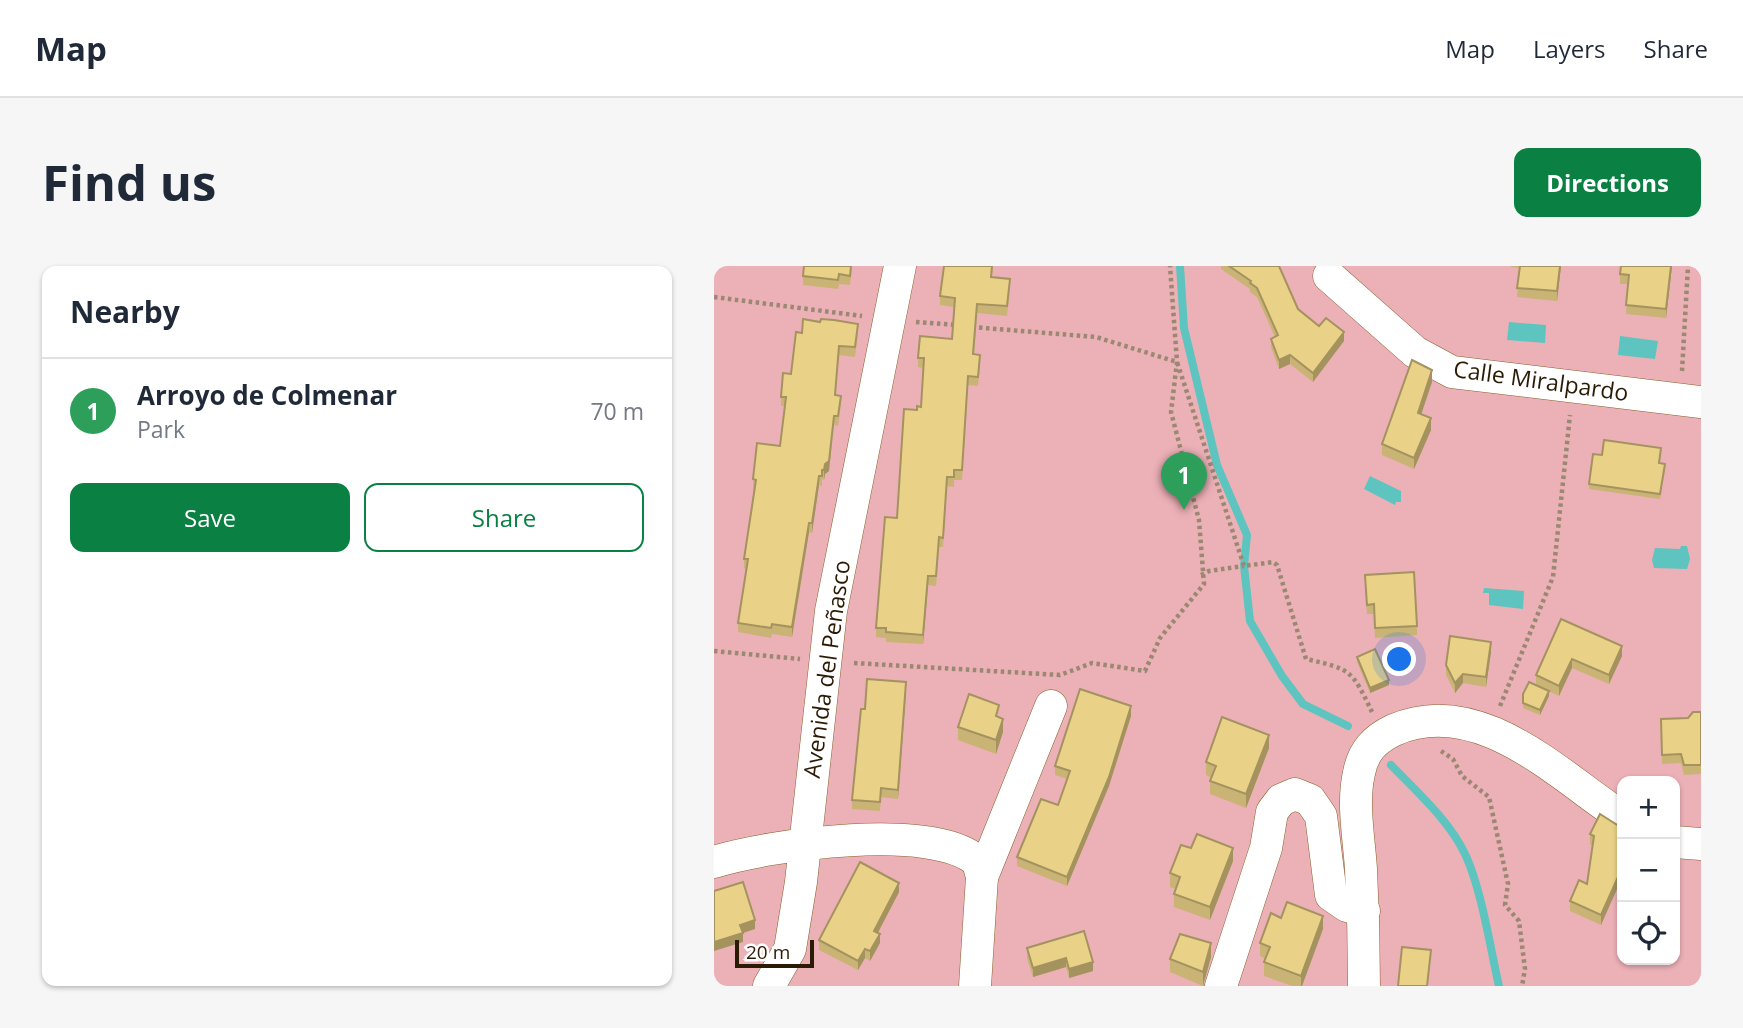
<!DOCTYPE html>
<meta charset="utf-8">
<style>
:root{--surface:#fff;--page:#f6f6f7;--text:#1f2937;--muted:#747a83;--line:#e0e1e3;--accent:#0b8043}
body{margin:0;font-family:"Open Sans",sans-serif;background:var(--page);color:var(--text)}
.controls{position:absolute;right:21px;bottom:21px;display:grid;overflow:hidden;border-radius:14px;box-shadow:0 2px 5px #0004}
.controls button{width:63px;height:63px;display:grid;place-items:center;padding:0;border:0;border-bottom:2px solid var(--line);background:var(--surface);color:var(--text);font:35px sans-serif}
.scale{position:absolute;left:21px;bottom:18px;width:79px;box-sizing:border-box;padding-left:7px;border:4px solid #2b1a04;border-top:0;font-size:19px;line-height:24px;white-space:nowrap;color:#2b1a04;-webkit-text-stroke:5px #fff;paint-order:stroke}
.you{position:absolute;left:686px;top:394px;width:24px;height:24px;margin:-18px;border:5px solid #fff;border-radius:50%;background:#1a73e8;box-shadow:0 0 0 10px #1a73e833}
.badge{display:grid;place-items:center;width:46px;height:46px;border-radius:50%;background:var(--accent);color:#fff;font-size:23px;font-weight:700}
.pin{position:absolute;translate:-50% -58px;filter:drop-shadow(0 2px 4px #0008)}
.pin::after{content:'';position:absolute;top:37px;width:24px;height:21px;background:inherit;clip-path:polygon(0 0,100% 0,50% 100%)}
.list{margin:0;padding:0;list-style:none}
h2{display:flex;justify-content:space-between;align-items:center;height:91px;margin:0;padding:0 28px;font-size:30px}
h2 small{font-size:23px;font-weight:400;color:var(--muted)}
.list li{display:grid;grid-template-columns:46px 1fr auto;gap:21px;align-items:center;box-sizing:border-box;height:105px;padding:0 28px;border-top:2px solid var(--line)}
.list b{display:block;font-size:26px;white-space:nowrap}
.list p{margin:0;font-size:23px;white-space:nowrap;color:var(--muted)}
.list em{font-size:23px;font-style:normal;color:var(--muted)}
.actions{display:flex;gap:14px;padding:21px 28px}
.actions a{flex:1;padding:16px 0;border:2px solid var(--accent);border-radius:14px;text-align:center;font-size:24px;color:var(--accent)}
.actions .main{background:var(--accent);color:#fff}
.icon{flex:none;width:38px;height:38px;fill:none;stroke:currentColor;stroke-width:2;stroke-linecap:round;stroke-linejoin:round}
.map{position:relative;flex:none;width:987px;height:720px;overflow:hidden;border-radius:14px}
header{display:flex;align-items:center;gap:42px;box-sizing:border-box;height:98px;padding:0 35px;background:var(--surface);border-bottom:2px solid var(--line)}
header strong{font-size:33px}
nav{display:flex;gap:38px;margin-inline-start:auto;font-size:24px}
.intro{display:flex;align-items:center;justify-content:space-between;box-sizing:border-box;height:168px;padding:0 42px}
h1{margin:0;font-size:49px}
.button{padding:18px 32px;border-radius:14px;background:var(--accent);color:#fff;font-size:24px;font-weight:700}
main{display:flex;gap:42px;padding:0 42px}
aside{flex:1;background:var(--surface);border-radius:14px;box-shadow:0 2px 5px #0004}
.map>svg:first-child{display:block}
</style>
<header>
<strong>Map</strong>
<nav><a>Map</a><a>Layers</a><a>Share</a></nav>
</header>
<div class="intro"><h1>Find us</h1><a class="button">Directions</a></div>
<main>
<aside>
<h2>Nearby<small></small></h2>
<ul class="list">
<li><span class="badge" style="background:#2e9e5b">1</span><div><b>Arroyo de Colmenar</b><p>Park</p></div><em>70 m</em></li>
</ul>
<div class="actions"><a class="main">Save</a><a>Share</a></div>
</aside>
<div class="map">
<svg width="987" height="720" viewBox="0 0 987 720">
<rect width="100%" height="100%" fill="#f8e5cf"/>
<path fill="#ecb0b7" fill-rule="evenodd" d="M0 0H987V720H0ZM908 515H961V694H908Z"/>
<g fill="#5ec4bf">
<polygon points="795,56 832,59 831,77 793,74"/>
<polygon points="906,70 944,75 941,93 904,89"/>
<polygon points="656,210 687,225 687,236 682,236 681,239 650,223"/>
<polygon points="967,280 973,280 976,293 973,303 940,302 938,294 941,282 966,283"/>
<polygon points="770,322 810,325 809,343 775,339 775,327 769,327"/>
</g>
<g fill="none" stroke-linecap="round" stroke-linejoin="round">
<g stroke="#5ec4bf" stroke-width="8">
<polyline points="466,0 470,62 503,199 533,269 530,300 536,355 568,410 589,438 634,460"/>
<path d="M677 499C703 526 736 555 752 590 768 626 776 681 785 720"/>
</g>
<g stroke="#896029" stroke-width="33">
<g id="minor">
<polyline points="615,10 701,86 738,106 987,136"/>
<polyline points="961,576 987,578"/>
<path d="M0 596C54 579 221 555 264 596L268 611 261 720"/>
<polyline points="268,611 337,440"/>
<polyline points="55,720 76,683 87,616 117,345 186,0"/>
<polyline points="507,720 552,582 558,546 567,534 581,528 596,534 607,550 617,629 633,640 650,645"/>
<path d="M650 720C650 681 649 642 647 603 645 572 638 537 645 507 649 485 661 473 680 464 765 427 844 509 908 551"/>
</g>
</g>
<g stroke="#9a8872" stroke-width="4.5" stroke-dasharray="3.5 3.5" stroke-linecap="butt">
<polyline points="0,31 148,50"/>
<polyline points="202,56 242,59"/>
<path d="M258 61 382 71 463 96 530 300 559 296 563 299 592 393C637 403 638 404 658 446"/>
<polyline points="968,105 974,0"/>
<polyline points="487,309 495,305 530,300"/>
<polyline points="0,385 86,393"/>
<polyline points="140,397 346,409 378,397 431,405 446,372 490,318 485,254 457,146 463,96 456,0"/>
<polyline points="786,440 839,311 856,149"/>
<polyline points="727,485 739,493 748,510 775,531 794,618 791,639 805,655 811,703 808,720"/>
</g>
<use href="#minor" stroke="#fff" stroke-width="32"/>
</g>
<g fill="#c9b475">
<polygon points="138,0 136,19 125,18 124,23 89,19 89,10"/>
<polygon points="279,0 278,11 296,23 293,50 263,47 260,89 266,99 264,120 254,119 248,214 240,214 240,221 233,220 229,281 225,281 222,320 214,319 209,378 172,376 172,372 162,371 162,362 203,144 207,141 209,102 204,101 204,92 238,73 240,41 226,39 226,30"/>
<polygon points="507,0 565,0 584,43 605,60 630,75 599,116 576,98 565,103 557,81 557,73 561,71 543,31 536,26 536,23 507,3"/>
<polygon points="797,0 847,0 843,35 803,31 805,2 797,1"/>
<polygon points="958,0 952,52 912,48 914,18 906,18 906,8"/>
<polygon points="106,56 144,68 141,91 125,89 121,129 127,139 124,160 120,159 115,205 111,208 110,214 108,213 108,220 105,219 98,267 95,266 78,371 58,368 57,372 24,366 24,357 32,303 30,302 30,293 40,223 39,223 39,213 66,180 71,140 67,140 67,131 77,108 88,67"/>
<polygon points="718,116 707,148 717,164 700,203 668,189 668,178"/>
<polygon points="947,187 945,197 951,203 946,233 875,223 875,218 888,189"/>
<polygon points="651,319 703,360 703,369 661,372 660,348 653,348"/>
<polygon points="847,353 908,390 895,418 858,402 845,430 822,419 822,409"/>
<polygon points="777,386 772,421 749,417 741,427 732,409 732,399"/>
<polygon points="643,391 675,419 656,427 643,396"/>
<polygon points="192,425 184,533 167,531 166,545 138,543 138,534 151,443"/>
<polygon points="809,428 835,430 826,449 809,442"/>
<polygon points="987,446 987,508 970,509 967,497 948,498 947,453 974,452"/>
<polygon points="417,450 395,520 353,620 303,600 303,591 344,539 353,513 341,509 341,500"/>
<polygon points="244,461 289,466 282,488 244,474"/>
<polygon points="555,482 532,542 496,528 496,515 498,512 492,509 492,496"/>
<polygon points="908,562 887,659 856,645 856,635 873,618 879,580 876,578 876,568"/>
<polygon points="519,595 496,654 460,641 460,628 462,623 456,621 456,607"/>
<polygon points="185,626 164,667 166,677 156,695 151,692 144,704 105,684 105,674"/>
<polygon points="567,652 609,663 588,720 578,720 550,710 550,696 552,693 546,690 546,677"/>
<polygon points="370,665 379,705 355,712 352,701 319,711 313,692 313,682"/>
<polygon points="497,691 489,720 456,706 456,693"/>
</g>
<g fill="#a4925f">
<polygon points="846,0 847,0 843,35 843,25"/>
<polygon points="957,0 958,0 952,52 952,43"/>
<polygon points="630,66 630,75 599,116 599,107"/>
<polygon points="576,89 576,98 565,103 565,94"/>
<polygon points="718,104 718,116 704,158 704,147"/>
<polygon points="120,150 115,205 111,208 110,214 110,204"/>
<polygon points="717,152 717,164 700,203 700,192"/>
<polygon points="105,210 105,219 98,267 98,257"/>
<polygon points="95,257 95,266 78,371 78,361"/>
<polygon points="214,310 214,319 209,378 209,369"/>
<polygon points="777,376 777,386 772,421 772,411"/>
<polygon points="908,380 908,390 895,418 895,409"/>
<polygon points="858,393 858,402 845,430 845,420"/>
<polygon points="749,408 749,417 741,427 741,417"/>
<polygon points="675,414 675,419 656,427 656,422"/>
<polygon points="192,416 192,425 184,533 184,524"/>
<polygon points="835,425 835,430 826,449 826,444"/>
<polygon points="417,440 417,450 395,520 353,620 353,611"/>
<polygon points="289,453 289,466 282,488 282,474"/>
<polygon points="555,469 555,482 532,542 532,528"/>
<polygon points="519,582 519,595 496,654 496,641"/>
<polygon points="908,602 908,612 887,659 887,649"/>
<polygon points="185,617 185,626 160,674 160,665"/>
<polygon points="609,650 609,663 588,720 587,720 587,710"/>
<polygon points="41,654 41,663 29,667 29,676 0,685 0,676 26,659"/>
<polygon points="166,668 166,677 156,695 156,685"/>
<polygon points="497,677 497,691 489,720 489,706"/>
<polygon points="151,683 151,692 144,704 144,695"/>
<polygon points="352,692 352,701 319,711 319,702"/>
<polygon points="379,696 379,705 355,712 355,703"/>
</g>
<g fill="#ead188" stroke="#a4925f" stroke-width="2">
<polygon points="90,0 137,0 136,10 125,8 124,14 89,10"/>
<polygon points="230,0 278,0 277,11 296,13 293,40 263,38 259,88 266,89 264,111 254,110 248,204 240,204 240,211 233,211 229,272 225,271 222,310 214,310 209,369 172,366 172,362 162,362 171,251 183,252 190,143 203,144 203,140 207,141 210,92 204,92 206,70 238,73 241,32 226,30"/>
<polygon points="515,0 565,0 584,43 605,60 612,52 630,66 599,107 576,89 565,94 557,73 564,69 543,22 536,17 537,15"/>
<polygon points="806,0 846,0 843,25 803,22"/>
<polygon points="907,0 957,0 952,43 912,39 915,9 906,8"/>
<polygon points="89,53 106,56 107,53 120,54 144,58 141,81 125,80 121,129 127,130 124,150 120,150 115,195 111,198 110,204 108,204 108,210 105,210 98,257 95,257 78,361 58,358 57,362 24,357 34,293 30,293 42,214 39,213 43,177 66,180 72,131 67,131 69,107 77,108 82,66 88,67"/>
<polygon points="698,94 718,104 704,147 717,152 700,192 668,178"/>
<polygon points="890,174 947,182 945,197 951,198 946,228 875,218 879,188 888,189"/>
<polygon points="700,306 703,360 661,362 660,338 653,339 651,309"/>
<polygon points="847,353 908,380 895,409 858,393 845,420 822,409"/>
<polygon points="736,370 777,376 772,411 749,408 741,417 732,399"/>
<polygon points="661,383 675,414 656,422 643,391"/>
<polygon points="153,413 192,416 184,524 167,522 166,536 138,534 147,443 151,443"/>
<polygon points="815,416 835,425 826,444 809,437 809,428"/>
<polygon points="366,423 417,440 395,511 353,611 303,591 327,533 344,539 356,505 341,500"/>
<polygon points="255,428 285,439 282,450 289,453 282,474 244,461"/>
<polygon points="979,446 987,446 987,499 970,499 967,488 948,489 947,453 974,452"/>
<polygon points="508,451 555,469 532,528 496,515 502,500 492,496"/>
<polygon points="886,548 908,562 908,602 887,649 856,635 865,614 873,618 880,570 876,568"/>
<polygon points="483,568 519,582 496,641 460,628 466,611 456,607 467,579 477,582"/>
<polygon points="146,596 185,617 160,665 166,668 156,685 151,683 144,695 105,674"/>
<polygon points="29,616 41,654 26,659 29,667 0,676 0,625"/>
<polygon points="573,636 609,650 587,710 550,696 556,681 546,677 557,647 567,652"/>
<polygon points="370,665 379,696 355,703 352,692 319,702 313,682"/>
<polygon points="466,668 497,677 489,706 456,693"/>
<polygon points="688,681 717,684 713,720 684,720"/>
</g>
<g text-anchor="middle" stroke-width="6" stroke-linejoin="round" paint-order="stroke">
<g font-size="23" fill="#2b1a04" stroke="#fff">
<text transform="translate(827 115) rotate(8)" y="8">Calle Miralpardo</text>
<text transform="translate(113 403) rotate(-82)" y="8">Avenida del Peñasco</text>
</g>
</g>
</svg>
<div class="controls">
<button>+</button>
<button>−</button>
<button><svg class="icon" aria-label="locate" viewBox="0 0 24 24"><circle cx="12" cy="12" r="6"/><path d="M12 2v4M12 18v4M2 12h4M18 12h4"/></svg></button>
</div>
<div class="scale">20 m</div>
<div class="you"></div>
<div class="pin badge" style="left:470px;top:244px;background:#2e9e5b">1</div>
</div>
</main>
